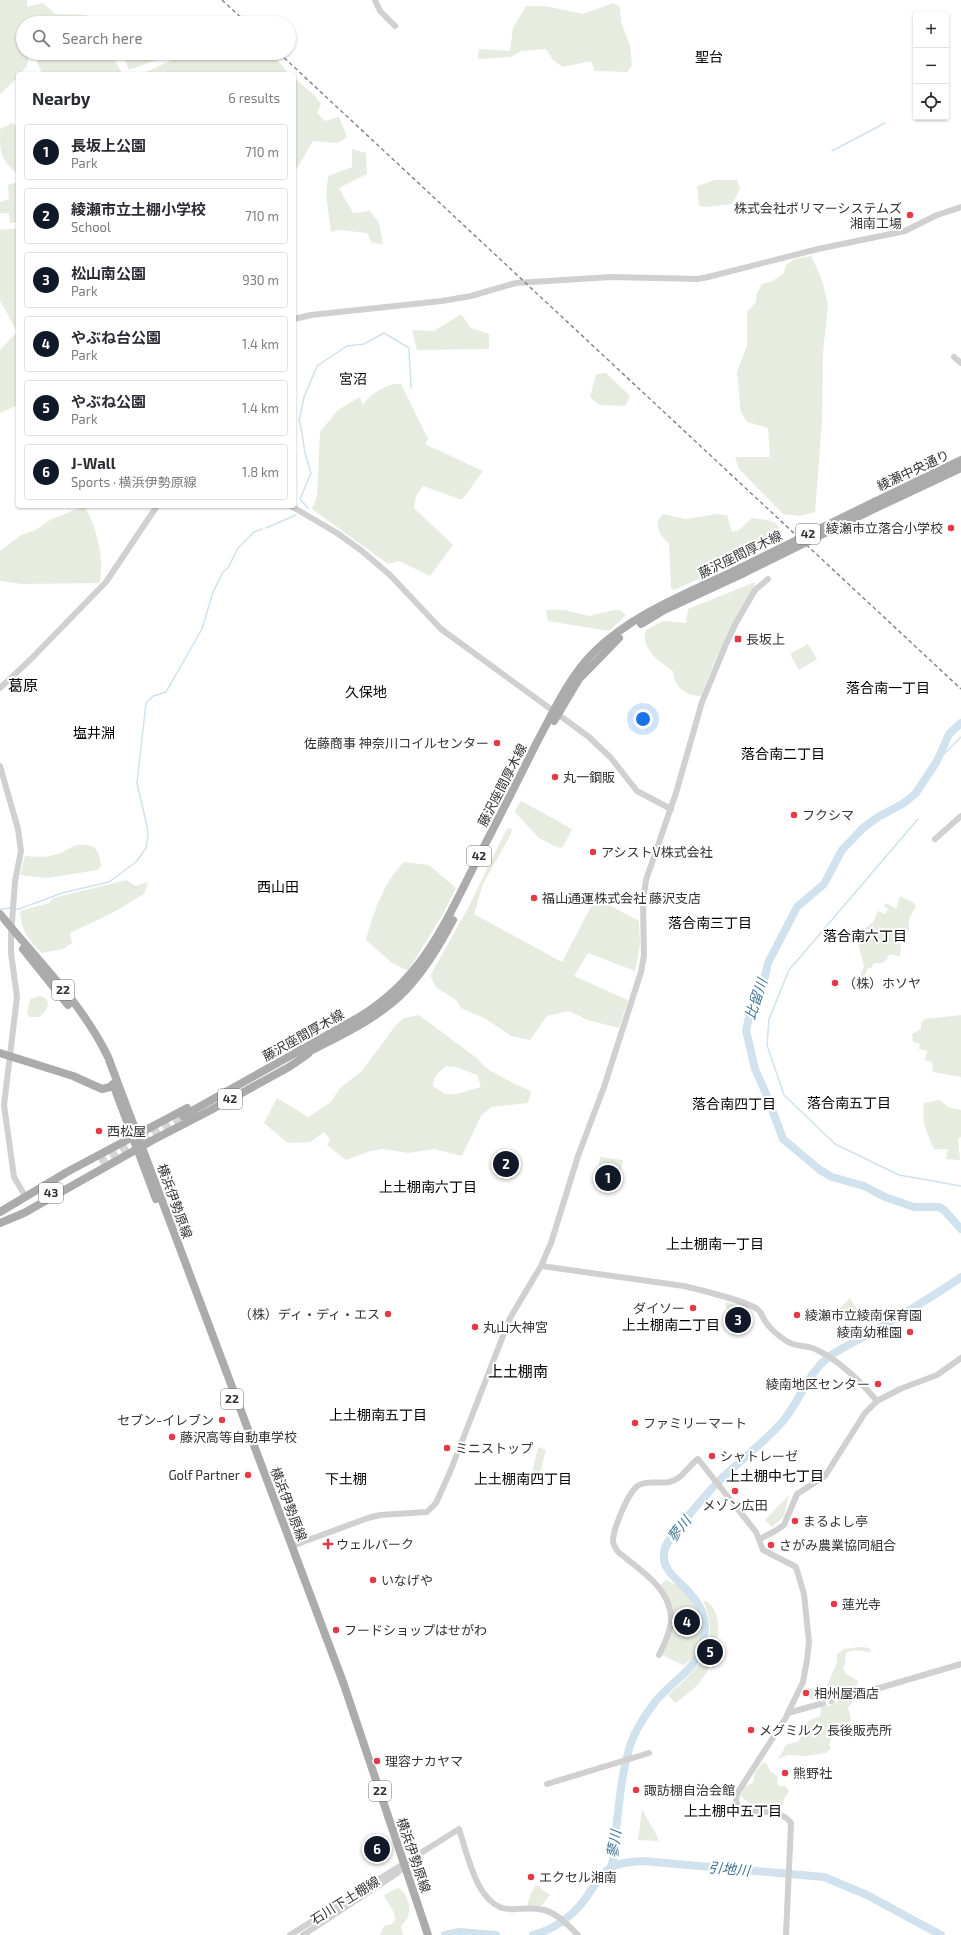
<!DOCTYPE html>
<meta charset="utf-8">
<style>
:root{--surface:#fff;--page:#f2f2f3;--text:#2b2b33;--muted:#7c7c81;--line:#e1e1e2;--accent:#111827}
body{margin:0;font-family:"Exo 2","Noto Sans JP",sans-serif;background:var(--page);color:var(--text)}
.controls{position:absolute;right:12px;top:12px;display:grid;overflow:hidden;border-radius:4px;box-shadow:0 1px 3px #0004}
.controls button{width:36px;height:36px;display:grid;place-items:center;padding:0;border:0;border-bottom:1px solid var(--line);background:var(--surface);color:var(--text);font:20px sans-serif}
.you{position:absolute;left:643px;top:719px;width:14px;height:14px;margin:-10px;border:3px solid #fff;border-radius:50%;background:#1a73e8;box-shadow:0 0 0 6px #1a73e833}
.badge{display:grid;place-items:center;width:26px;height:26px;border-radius:50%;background:var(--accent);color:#fff;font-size:13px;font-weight:700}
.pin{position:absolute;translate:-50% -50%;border:2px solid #fff;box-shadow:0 1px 4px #0006}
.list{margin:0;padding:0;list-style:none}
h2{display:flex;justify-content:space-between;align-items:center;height:52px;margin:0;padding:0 16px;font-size:17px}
h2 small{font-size:13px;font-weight:400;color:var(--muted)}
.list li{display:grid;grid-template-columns:26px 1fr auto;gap:12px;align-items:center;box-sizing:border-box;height:56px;margin:0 8px 8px;padding:0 8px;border:1px solid var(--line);border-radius:4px}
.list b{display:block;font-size:15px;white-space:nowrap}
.list p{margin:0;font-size:13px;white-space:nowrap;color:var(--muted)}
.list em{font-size:13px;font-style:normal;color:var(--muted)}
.icon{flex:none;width:22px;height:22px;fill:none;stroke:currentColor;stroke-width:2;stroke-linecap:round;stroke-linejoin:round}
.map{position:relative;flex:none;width:961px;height:1935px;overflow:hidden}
.search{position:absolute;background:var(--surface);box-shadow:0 1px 3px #0004;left:16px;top:16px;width:280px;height:44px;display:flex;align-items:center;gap:10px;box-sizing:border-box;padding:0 14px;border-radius:22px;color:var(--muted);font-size:15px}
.panel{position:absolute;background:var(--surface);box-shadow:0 1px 3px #0004;left:16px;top:72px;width:280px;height:436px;border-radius:4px}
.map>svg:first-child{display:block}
</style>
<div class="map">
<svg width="961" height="1935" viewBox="0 0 961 1935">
<rect width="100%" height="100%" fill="#fff"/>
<g fill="#e6ecdf" fill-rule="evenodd">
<polygon points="0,0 27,0 27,7 43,3 55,14 86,15 94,21 92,23 23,23 23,53 32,53 29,54 27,66 20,74 18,74 18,77 0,94"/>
<polygon points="613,3 620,7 621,21 630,46 632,65 627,72 595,71 591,61 563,67 553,60 546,49 521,51 511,57 478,59 479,49 510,51 513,28 526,6 545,6 583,14"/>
<polygon points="40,53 111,53 122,74 42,74 35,56"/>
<polygon points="122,53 176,53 129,70"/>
<polygon points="187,53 269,53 274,56 289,74 142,74"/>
<polygon points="294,78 314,95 321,104 317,113 325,121 339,117 347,137 338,143 313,141 296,170 294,169"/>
<path d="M12 123 18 128 17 174C0 158 0 155 0 129Z"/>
<polygon points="352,149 366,153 367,174 339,188 353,213 370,211 379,223 383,244 372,243 367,233 340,230 331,232 326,194 328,176 352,167"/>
<polygon points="715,180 737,180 740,189 732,204 706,207 699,206 697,186"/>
<polygon points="18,182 18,222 10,223 9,213 0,213 0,202 9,199 8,185"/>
<polygon points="18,228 18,405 0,413 0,350 17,332 0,300 0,230"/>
<polygon points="811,256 821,277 828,304 823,353 822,421 815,512 800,516 783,514 739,469 735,457 770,457 768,428 747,422 741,412 737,372 747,345 747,312 756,302 756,295 762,284 771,282 783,274 787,264 795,259"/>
<polygon points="461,314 471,328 489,334 489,349 417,350 412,330 434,331"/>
<polygon points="606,373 630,396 625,406 599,405 590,397 596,374"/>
<path d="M393 384H401L428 439 425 444 483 471 462 500 423 486 416 496 414 508 453 545 430 576 399 561 388 564 312 509 317 496 320 432 338 410 360 397 363 405C370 394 381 388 393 384Z"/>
<path d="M84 506C96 523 106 563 99 583L22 584 0 581V551L21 535 36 530 50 520Z"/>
<path d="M663 514 686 519 717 514 727 515 732 532 739 530 752 518C764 520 782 519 781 536L710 574 674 590 671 588 669 544 660 534 657 522Z"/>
<path d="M755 582V586L716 658 701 696C686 696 673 686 673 671 659 661 640 649 646 630L663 621 686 623 688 609Z"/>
<polygon points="546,610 564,610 589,616 614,610 621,611 626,615 609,631 548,621"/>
<polygon points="808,644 817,659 799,670 790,654"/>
<polygon points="521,801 572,829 563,847 559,848 539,838 516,813 515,810"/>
<polygon points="510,828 512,829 511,834 483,884 474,914 562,962 594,901 607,904 639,921 640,944 635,971 588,953 574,976 628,1000 619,1028 588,1020 569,1011 547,1016 530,1040 511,1036 486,1019 461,1008 456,1000 437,988 430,976 467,910 506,830"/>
<path d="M77 845C95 844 99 848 101 866L98 870 47 878 20 875 25 856C37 857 48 858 60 853 66 851 70 847 77 845Z"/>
<path d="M404 862 429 865 456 888 444 912 408 971 391 962 366 940C372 915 385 880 404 862Z"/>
<path d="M126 880 136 886 148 882 144 894 112 913 70 933 72 943 63 949 42 953C27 938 22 932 20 911L49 903 53 898Z"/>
<path d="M900 896 913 902 916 906 909 919V930L901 942 900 957 890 954C885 963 884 964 874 963L871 968H868L862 984 856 987 854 983 859 980 864 966 857 939 860 932 873 922 878 911 885 914 888 909 884 906 886 903 896 909Z"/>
<polygon points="39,996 45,998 48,1002 47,1009 40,1017 30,1017 27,1014 30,999"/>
<path d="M419 1015 478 1059C484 1071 518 1085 531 1091L528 1103 491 1107 481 1116 462 1156 434 1149 408 1153 383 1149 371 1151 346 1160 327 1145 330 1139 324 1132 310 1142 288 1143 264 1123 277 1098 308 1117 331 1102 340 1088 362 1071 395 1026 404 1018ZM446 1066 456 1067 477 1075 481 1087 456 1094H445L433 1086C433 1077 439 1071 446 1066Z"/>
<polygon points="961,1015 961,1077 933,1072 932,1062 925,1060 927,1051 919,1049 920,1044 913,1042 912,1034 921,1029 921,1023 925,1019"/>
<path d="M940 1100 948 1107 961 1110V1137L958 1138 960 1160 946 1159 948 1149H934C927 1134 921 1120 924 1103Z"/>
<polygon points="600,1157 623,1160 618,1187 596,1183"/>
<polygon points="850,1298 858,1311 840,1322 835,1313"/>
<polygon points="727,1302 733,1304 733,1313 745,1314 746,1326 734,1329 725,1304"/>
<polygon points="538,1447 546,1450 540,1474 532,1473"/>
<polygon points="789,1495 784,1516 772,1527 765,1520"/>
<path d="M666 1580C673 1584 682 1586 688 1592 706 1611 709 1652 683 1665L662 1655 672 1625 659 1586Z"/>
<path d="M703 1600C730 1610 715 1661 703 1678 696 1688 685 1696 675 1703L668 1695C700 1668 722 1644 703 1600Z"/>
<path d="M860 1647 870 1648 871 1652 854 1650 846 1653 845 1663 843 1668 845 1673 858 1681 856 1691C846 1699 834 1693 825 1699V1705L828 1706 848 1699 852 1700 853 1702 848 1707 851 1719 850 1722H841L832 1737 829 1745 831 1748 826 1753 805 1756 788 1755 778 1759 786 1745 799 1741 800 1736H803L808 1721 820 1716 821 1711 819 1696 812 1700 808 1696 810 1693 807 1688H816L820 1692 825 1690 837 1663V1654L844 1649Z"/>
<polygon points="763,1762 767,1764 770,1771 778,1777 777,1783 779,1786 785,1786 789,1791 783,1801 783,1806 776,1811 767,1807 761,1807 760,1803 755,1806 751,1805 740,1795 745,1786 753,1783 755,1772"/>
<polygon points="642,1809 658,1838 658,1841 638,1840"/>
<polygon points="536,1885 550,1895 541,1906 527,1906 531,1893"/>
<path d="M398 1888 402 1890C411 1902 413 1915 401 1926L403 1935H380L384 1926 392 1924 395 1919 394 1913 384 1895Z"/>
</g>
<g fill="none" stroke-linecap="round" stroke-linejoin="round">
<g stroke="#cfe2ee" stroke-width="1.5">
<polyline points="832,151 885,123"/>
<polyline points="308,508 300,499 311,473 305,453 301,427 299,421 304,397 317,366 347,346 364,344 384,333 409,348 411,388"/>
<polyline points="266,528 296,515"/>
<polyline points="937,761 961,737"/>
<polyline points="918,819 789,970 769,1019 767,1045 784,1095 835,1144 899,1175 961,1186"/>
<polyline points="0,909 12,908"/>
<polyline points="16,909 19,909 62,893 109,882 136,862 146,848 148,836 147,826 137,783 146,703 153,696 166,692 202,629 213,592 223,572 228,568 238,548 254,532 262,529"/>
</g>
<g stroke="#cfe2ee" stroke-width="8">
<polyline points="961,723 949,734 937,761 916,793 904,803 878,817 863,828 842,850 824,884 797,907 768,963 764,980 750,1013 746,1030 755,1069 767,1096 783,1139 820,1170 832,1177 864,1186 885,1197 914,1207 939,1207 944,1210 961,1229"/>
<path d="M611 1867 613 1860C617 1825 620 1774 631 1743 636 1729 644 1717 652 1706 666 1685 692 1674 701 1649 721 1592 659 1584 664 1553 665 1543 672 1537 677 1530 691 1512 706 1494 722 1478 742 1459 765 1442 783 1421 800 1401 808 1372 830 1356 840 1349 852 1343 863 1337 896 1318 930 1299 961 1277"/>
<polyline points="445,1935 459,1932 496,1935"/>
<path d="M533 1935C553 1930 573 1916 585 1899 593 1888 598 1877 610 1868 618 1862 633 1862 643 1861L824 1877 867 1895 941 1935"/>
</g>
<polyline stroke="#d6d6d6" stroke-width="6" stroke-dasharray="6 3" stroke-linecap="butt" points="820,1704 876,1689"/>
<polyline stroke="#d6d6d6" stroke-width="8" stroke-dasharray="8 4" stroke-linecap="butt" points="99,1161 183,1116"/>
<g stroke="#d0d0d0" stroke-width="6">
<polyline points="375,0 380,11 395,26"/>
<polyline points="294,319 311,315 442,301 471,296 516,283 611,277 698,279 708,277 818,249 905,231 937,215 961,207"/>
<polyline points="954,357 961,363"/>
<polyline points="291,506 337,533 362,551 390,575 441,629 589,737 611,758 637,791 671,809"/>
<polyline points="0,688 30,660 106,582 157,506"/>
<polyline points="0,766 18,829 21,851 15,881 11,936 11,953 17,997 4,1105 14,1177 25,1196"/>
<polyline points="935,839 961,816"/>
<path d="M541 1266 684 1286C697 1289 749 1302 757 1309 762 1312 762 1317 765 1321 770 1329 780 1337 788 1342 797 1347 808 1345 817 1350 840 1361 861 1382 877 1401"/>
<polyline points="760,1539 775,1531 784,1525 797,1494 825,1476 865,1413 877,1401 900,1389 937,1375 961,1358"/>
<polyline points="292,1546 368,1518 380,1515 427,1512 436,1503 450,1472 510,1318 541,1266 551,1243 578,1156 604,1087 641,972 644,955 643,902 646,880 676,793 702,702 726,644 736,623 755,590 768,579"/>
<path d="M659 1655C664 1645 671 1631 671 1620 672 1589 639 1569 618 1552 616 1548 613 1545 613 1541 613 1529 629 1490 639 1485 648 1480 659 1484 669 1482 683 1479 687 1467 698 1459L756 1532 763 1550 796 1567 804 1594 809 1642 807 1660 803 1682 785 1719 738 1792C726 1822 778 1802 791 1823L786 1935"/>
<polyline points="876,1689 961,1664"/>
<polyline points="788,1713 820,1704"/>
<polyline points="547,1784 649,1753"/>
<path d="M290 1935 459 1829C464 1845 472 1876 481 1889 502 1922 518 1903 544 1910 558 1914 568 1925 578 1935"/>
<polyline points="303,1935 396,1874 407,1864"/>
</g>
<g stroke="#ababab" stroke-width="8">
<polyline points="874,502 961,460"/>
<polyline points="876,508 961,468"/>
<polyline points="641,624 664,610 744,573"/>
<polyline points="554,721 579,679 619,638"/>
<path d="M0 914C37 960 82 1003 108 1057L343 1682 428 1935"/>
<polyline points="23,949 68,1005"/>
<polyline points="0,1053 73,1076 102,1089 118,1085"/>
<path d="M301 1056C336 1037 377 1020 405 991 424 971 440 945 453 920"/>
<polyline points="113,1084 156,1199"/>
<path d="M183 1116 361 1016C423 978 445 923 476 862 497 822 517 782 537 742 554 711 568 678 594 652 635 612 691 592 742 567"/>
<polyline points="0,1212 67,1172 187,1108"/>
<polyline points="0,1223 24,1213 153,1140 209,1111 289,1067 308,1054"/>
</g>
<g stroke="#888" stroke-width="1.5" stroke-dasharray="4 3" stroke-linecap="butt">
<polyline points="222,0 247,23"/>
<polyline points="279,53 961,689"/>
</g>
<g stroke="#ababab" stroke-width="8">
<polyline points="742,567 874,502"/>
<polyline points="744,573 876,508"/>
</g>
</g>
<g fill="#e63946" stroke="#fff" stroke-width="1.5">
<circle cx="910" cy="215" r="4"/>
<circle cx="951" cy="528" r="4"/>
<rect x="734" y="635" width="8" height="8" rx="2"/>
<circle cx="497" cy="743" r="4"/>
<circle cx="555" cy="777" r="4"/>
<circle cx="794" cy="815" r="4"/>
<circle cx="593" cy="852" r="4"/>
<circle cx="534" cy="898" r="4"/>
<circle cx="835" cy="983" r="4"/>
<circle cx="99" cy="1131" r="4"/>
<circle cx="693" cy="1308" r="4"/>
<circle cx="388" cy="1314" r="4"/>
<circle cx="797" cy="1315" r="4"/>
<circle cx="475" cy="1327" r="4"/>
<circle cx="910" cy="1332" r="4"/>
<circle cx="878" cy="1384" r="4"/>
<circle cx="222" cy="1420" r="4"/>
<circle cx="635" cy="1423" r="4"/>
<circle cx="172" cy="1437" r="4"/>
<circle cx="447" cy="1448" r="4"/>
<circle cx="712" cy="1456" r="4"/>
<circle cx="248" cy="1475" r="4"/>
<circle cx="735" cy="1491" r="4"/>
<circle cx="795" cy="1521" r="4"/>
<path d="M326 1538h4v4h4v4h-4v4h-4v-4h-4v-4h4z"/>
<circle cx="771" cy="1545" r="4"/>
<circle cx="373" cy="1580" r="4"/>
<circle cx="834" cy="1604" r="4"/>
<circle cx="336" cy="1630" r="4"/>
<circle cx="806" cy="1693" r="4"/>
<circle cx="751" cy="1730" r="4"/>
<circle cx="377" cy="1761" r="4"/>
<circle cx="785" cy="1773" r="4"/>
<circle cx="636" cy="1790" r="4"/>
<circle cx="531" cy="1877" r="4"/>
</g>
<g text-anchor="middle" stroke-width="4" stroke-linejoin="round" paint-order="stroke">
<g fill="#fff" stroke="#707070" stroke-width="1">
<rect x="796" y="524" width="24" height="20" rx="3"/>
<rect x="467" y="846" width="24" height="20" rx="3"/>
<rect x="52" y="980" width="22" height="20" rx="3"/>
<rect x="218" y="1089" width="24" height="20" rx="3"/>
<rect x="39" y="1183" width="24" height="20" rx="3"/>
<rect x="221" y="1389" width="22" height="20" rx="3"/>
<rect x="369" y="1781" width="22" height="20" rx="3"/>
</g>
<g font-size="12" font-weight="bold" fill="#333">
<text x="808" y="538">42</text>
<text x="479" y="860">42</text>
<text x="63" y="994">22</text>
<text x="230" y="1103">42</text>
<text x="51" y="1197">43</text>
<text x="232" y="1403">22</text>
<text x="380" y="1795">22</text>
</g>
<g font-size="13" fill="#333" stroke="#fff" text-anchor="start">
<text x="902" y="213" text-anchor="end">株式会社ポリマーシステムズ<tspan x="902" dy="15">湘南工場</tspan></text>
<text x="943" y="533" text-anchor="end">綾瀬市立落合小学校</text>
<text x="746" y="644">長坂上</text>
<text x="489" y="748" text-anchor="end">佐藤商事 神奈川コイルセンター</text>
<text x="563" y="782">丸一鋼販</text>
<text x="802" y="820">フクシマ</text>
<text x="601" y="857">アシストV株式会社</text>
<text x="542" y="903">福山通運株式会社 藤沢支店</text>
<text x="843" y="988">（株）ホソヤ</text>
<text x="107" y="1136">西松屋</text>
<text x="685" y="1313" text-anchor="end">ダイソー</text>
<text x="380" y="1319" text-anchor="end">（株）ディ・ディ・エス</text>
<text x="805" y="1320">綾瀬市立綾南保育園</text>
<text x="483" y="1332">丸山大神宮</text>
<text x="902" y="1337" text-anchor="end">綾南幼稚園</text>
<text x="870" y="1389" text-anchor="end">綾南地区センター</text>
<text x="214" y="1425" text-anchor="end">セブン-イレブン</text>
<text x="643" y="1428">ファミリーマート</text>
<text x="180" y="1442">藤沢高等自動車学校</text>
<text x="455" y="1453">ミニストップ</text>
<text x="720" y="1461">シャトレーゼ</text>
<text x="240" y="1480" text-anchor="end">Golf Partner</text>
<text x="735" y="1510" text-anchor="middle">メゾン広田</text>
<text x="803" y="1526">まるよし亭</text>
<text x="336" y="1549">ウェルパーク</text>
<text x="779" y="1550">さがみ農業協同組合</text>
<text x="381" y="1585">いなげや</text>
<text x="842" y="1609">蓮光寺</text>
<text x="344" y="1635">フードショップはせがわ</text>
<text x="814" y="1698">相州屋酒店</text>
<text x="759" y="1735">メグミルク 長後販売所</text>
<text x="385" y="1766">理容ナカヤマ</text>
<text x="793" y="1778">熊野社</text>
<text x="644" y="1795">諏訪棚自治会館</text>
<text x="539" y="1882">エクセル湘南</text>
</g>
<g font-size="13" fill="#333" stroke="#fff">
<text transform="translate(913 470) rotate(-25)" y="5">綾瀬中央通り</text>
<text transform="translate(740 554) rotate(-26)" y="5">藤沢座間厚木線</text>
<text transform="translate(502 785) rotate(-63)" y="5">藤沢座間厚木線</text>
<text transform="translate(303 1035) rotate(-29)" y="5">藤沢座間厚木線</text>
<text transform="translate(175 1201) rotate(70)" y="5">横浜伊勢原線</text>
<text transform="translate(289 1504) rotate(69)" y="5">横浜伊勢原線</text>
<text transform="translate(414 1855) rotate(71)" y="5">横浜伊勢原線</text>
<text transform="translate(345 1900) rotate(-32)" y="5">石川下土棚線</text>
</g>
<g font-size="14" fill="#000" stroke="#fff">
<text x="709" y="62">聖台</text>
<text x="353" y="384">宮沼</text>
<text x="888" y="693">落合南一丁目</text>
<text x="366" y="697">久保地</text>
<text x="94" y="738">塩井淵</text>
<text x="783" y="759">落合南二丁目</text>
<text x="278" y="892">西山田</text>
<text x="710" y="928">落合南三丁目</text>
<text x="865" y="941">落合南六丁目</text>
<text x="849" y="1108">落合南五丁目</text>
<text x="734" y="1109">落合南四丁目</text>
<text x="428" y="1192">上土棚南六丁目</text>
<text x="715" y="1249">上土棚南一丁目</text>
<text x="671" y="1330">上土棚南二丁目</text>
<text x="378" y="1420">上土棚南五丁目</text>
<text x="775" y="1481">上土棚中七丁目</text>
<text x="346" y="1484">下土棚</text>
<text x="523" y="1484">上土棚南四丁目</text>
<text x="733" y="1816">上土棚中五丁目</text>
</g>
<g font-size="14" font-style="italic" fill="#3f7597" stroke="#fff">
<text transform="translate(756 999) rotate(-72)" y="5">比留川</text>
<text transform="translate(679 1529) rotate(-52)" y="5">蓼川</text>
<text transform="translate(614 1844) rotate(-82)" y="5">蓼川</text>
<text transform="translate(729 1869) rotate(5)" y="5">引地川</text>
</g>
<g font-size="15" fill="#000" stroke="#fff">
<text x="23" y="691">葛原</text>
<text x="518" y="1377">上土棚南</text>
</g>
</g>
</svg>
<div class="controls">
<button>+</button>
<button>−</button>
<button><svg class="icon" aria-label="locate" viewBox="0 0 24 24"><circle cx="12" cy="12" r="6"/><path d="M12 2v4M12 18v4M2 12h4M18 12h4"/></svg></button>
</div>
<div class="you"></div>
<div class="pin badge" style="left:608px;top:1178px">1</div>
<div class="pin badge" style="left:506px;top:1164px">2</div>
<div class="pin badge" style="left:738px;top:1320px">3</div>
<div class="pin badge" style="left:687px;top:1622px">4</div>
<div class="pin badge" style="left:710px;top:1652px">5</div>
<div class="pin badge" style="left:377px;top:1849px">6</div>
<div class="search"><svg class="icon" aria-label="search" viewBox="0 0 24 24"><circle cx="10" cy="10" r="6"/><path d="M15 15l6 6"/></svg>Search here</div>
<section class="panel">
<h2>Nearby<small>6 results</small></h2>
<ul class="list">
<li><span class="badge">1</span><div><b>長坂上公園</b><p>Park</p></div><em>710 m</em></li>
<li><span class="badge">2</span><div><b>綾瀬市立土棚小学校</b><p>School</p></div><em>710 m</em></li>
<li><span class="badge">3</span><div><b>松山南公園</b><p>Park</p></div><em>930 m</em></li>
<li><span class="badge">4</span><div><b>やぶね台公園</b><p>Park</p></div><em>1.4 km</em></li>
<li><span class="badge">5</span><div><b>やぶね公園</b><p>Park</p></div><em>1.4 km</em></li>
<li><span class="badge">6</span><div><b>J-Wall</b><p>Sports · 横浜伊勢原線</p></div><em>1.8 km</em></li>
</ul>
</section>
</div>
